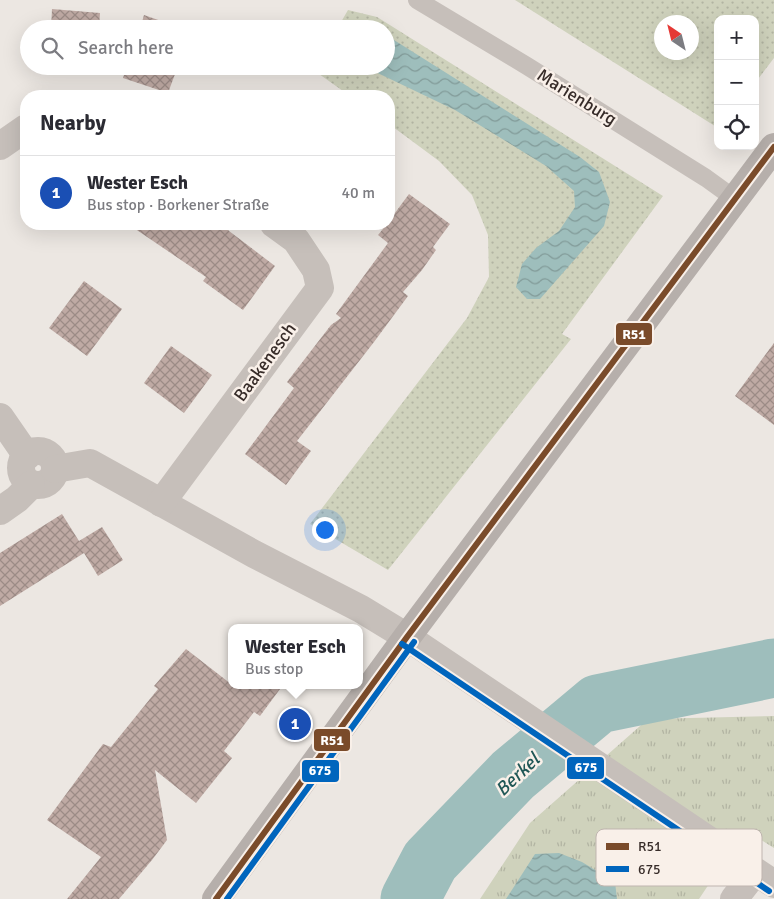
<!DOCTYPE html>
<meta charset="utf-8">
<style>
:root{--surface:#fff;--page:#f2f2f3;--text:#2b2b33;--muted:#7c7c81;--line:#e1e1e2;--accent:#766d6a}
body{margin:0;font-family:Signika,sans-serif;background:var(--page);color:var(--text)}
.controls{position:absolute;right:15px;top:15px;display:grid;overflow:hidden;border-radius:10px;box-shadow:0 5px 20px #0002}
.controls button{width:45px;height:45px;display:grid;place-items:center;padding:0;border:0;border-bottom:1px solid var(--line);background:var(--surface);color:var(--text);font:25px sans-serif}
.compass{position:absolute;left:654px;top:15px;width:45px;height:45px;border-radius:50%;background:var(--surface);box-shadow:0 5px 20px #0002;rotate:325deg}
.you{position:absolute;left:324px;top:529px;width:18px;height:18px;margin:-12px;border:4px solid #fff;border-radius:50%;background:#1a73e8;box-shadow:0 0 0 8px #1a73e833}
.badge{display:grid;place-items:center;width:32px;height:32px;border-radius:50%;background:var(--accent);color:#fff;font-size:16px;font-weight:700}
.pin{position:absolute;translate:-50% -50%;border:2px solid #fff;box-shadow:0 1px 5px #0006}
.popup{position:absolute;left:228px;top:624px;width:135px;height:65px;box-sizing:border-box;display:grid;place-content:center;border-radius:10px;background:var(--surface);filter:drop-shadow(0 1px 4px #0005);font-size:16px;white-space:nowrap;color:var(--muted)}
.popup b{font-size:19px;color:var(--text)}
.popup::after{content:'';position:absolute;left:50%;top:100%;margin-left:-10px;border:10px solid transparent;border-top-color:var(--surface)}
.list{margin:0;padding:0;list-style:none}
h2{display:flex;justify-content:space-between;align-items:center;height:65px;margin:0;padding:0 20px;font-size:21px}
h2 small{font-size:16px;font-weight:400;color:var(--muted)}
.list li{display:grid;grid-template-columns:32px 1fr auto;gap:15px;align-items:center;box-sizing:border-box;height:75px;padding:0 20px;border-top:1px solid var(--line)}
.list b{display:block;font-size:19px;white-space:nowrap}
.list p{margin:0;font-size:16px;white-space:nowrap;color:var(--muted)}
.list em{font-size:16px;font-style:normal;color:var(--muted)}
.icon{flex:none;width:28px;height:28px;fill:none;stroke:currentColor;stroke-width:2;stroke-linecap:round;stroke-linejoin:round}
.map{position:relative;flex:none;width:774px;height:899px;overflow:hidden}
.search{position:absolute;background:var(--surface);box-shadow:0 5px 20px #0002;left:20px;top:20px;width:375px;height:55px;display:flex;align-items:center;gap:12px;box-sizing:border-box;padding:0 18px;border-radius:28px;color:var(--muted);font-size:19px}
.panel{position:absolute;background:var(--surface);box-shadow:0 5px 20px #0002;left:20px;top:90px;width:375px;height:140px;border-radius:20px}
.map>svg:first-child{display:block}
</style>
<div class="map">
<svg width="774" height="899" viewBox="0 0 774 899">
<defs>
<pattern id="grass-dots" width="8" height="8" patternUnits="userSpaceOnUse" patternTransform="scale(1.25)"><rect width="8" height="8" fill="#cfd2bc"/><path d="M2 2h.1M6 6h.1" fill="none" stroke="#b2b4a2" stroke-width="1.8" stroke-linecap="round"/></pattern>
<pattern id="park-tufts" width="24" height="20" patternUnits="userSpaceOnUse" patternTransform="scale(1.25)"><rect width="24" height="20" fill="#cfd2bc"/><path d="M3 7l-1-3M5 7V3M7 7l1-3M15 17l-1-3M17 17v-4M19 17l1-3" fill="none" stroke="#b2b4a2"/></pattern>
<pattern id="water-waves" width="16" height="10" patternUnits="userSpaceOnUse" patternTransform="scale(1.25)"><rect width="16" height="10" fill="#9ebebc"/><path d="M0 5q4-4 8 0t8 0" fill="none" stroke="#829b99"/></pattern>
<pattern id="building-cross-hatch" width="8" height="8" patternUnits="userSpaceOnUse" patternTransform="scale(1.25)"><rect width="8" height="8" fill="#bfaaa4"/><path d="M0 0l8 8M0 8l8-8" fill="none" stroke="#9c8b86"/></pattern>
</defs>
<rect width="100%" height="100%" fill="#ece7e2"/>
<g fill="url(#grass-dots)" fill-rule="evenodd">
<path d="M515 0H774V58L755 83V19H718V128ZM662 22H692V52H662Z"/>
<polygon points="348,10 377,17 663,196 562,334 571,339 388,570 310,524 467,318 489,277 488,235 472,195 439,161 389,124 389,96 350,96 312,69 314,66 386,66 386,29 337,29"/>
</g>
<polygon fill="url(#park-tufts)" points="774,716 774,848 745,830 699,899 480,899 530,823 648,719"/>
<g fill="url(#water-waves)">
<polygon points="386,35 580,157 599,172 610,202 604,226 540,299 527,299 516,287 522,264 536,248 559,231 575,207 574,191 546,166 455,110 363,66 386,66"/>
<polygon points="559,853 582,862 615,882 617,899 506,899 535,854"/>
</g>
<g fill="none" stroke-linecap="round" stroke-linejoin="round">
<polyline stroke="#9ebebc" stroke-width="59" points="410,899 430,861 513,775 598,704 774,668"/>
</g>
<g fill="url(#building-cross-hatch)">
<polygon points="52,9 100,13 99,29 51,29"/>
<polygon points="144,15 184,29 140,29"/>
<polygon points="127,66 178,66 168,93 123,78"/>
<polygon points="409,194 450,224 433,247 436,250 422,270 403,292 408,296 374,342 297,441 311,451 286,485 245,454 294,388 287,382 331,325 341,318 336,314 388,243 378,235 387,224 389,224 389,221"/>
<polygon points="128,224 224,224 229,231 275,266 243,310 203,281 206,277"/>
<polygon points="84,281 122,309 87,356 49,328"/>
<polygon points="774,343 774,425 735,396"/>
<polygon points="171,346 212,375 184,413 144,383"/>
<polygon points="62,514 79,541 102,527 123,560 98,576 84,553 0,606 0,553"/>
<polygon points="186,649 231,684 231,685 283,685 260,716 254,712 224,751 232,758 196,803 155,770 167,840 152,860 119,899 67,899 101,857 47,820 103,744 111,747 158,689 154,686"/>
</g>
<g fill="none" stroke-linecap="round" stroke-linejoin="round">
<polyline stroke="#c6bfba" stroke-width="18" points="417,0 527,66 706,178 735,199"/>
<g stroke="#c6bfba" stroke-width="28">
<polyline points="0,146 26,128"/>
<polyline points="0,417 27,456"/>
<circle cx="38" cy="468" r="17"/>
<polyline points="55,469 90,463 254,554 361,609 407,637 774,884"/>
<polyline points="161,503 320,288 316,270 296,240 274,224"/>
<polyline points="0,511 17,499 31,485"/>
<polyline points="734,899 755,872"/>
</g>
<polyline stroke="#b6afab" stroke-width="28" points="216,899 407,637 774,147"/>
<g stroke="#f9f0e9" stroke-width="10">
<polyline id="bus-1" points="216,899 407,637 774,147"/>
</g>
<g stroke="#f9f0e9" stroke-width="10">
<g id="bus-2">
<polyline points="402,644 769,891"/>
<polyline points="227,899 414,642"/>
</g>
</g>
<use href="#bus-1" stroke="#7a4b2a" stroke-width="6"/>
<use href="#bus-2" stroke="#0065bd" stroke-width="6"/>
</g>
<g text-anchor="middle" stroke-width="5" stroke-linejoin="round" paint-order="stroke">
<g font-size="18" fill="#372c29" stroke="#f9f0e9">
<text transform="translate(577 97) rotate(32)" y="6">Marienburg</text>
<text transform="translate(265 362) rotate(-54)" y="6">Baakenesch</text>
</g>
<g font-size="19" font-style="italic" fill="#205756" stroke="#f9f0e9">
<text transform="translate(517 774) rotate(-43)" y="7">Berkel</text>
</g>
</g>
<rect x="596" y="829" width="166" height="57" rx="8" fill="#f9f0e9" stroke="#bfb5af" stroke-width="1"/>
<rect x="606" y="843" width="23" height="7" fill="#7a4b2a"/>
<rect x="606" y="866" width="23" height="6" fill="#0065bd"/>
<g font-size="14" fill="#372c29">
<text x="638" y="851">R51</text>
<text x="638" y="874">675</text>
</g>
<g stroke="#f9f0e9" stroke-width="2">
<rect x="615" y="322" width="38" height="24" rx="5" fill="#7a4b2a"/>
<rect x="313" y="728" width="38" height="24" rx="5" fill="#7a4b2a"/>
<rect x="566" y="756" width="39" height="24" rx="5" fill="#0065bd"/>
<rect x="301" y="759" width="39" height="24" rx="5" fill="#0065bd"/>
</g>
<g font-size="14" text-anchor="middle" font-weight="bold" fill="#fff">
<text x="634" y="339">R51</text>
<text x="332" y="745">R51</text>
<text x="586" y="772">675</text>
<text x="320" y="775">675</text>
</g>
</svg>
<div class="controls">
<button>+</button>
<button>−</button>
<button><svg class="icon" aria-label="locate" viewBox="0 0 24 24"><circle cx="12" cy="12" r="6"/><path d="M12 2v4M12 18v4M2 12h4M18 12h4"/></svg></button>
</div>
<svg class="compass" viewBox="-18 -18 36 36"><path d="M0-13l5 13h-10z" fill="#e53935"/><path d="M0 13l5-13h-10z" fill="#7c7c81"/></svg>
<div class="you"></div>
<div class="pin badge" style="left:295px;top:724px;background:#1a4fb4">1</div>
<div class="popup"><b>Wester Esch</b>Bus stop</div>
<div class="search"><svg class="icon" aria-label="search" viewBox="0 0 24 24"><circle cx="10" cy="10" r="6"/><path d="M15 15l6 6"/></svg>Search here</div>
<section class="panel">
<h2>Nearby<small></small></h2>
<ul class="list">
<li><span class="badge" style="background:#1a4fb4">1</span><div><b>Wester Esch</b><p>Bus stop · Borkener Straße</p></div><em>40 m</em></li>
</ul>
</section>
</div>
